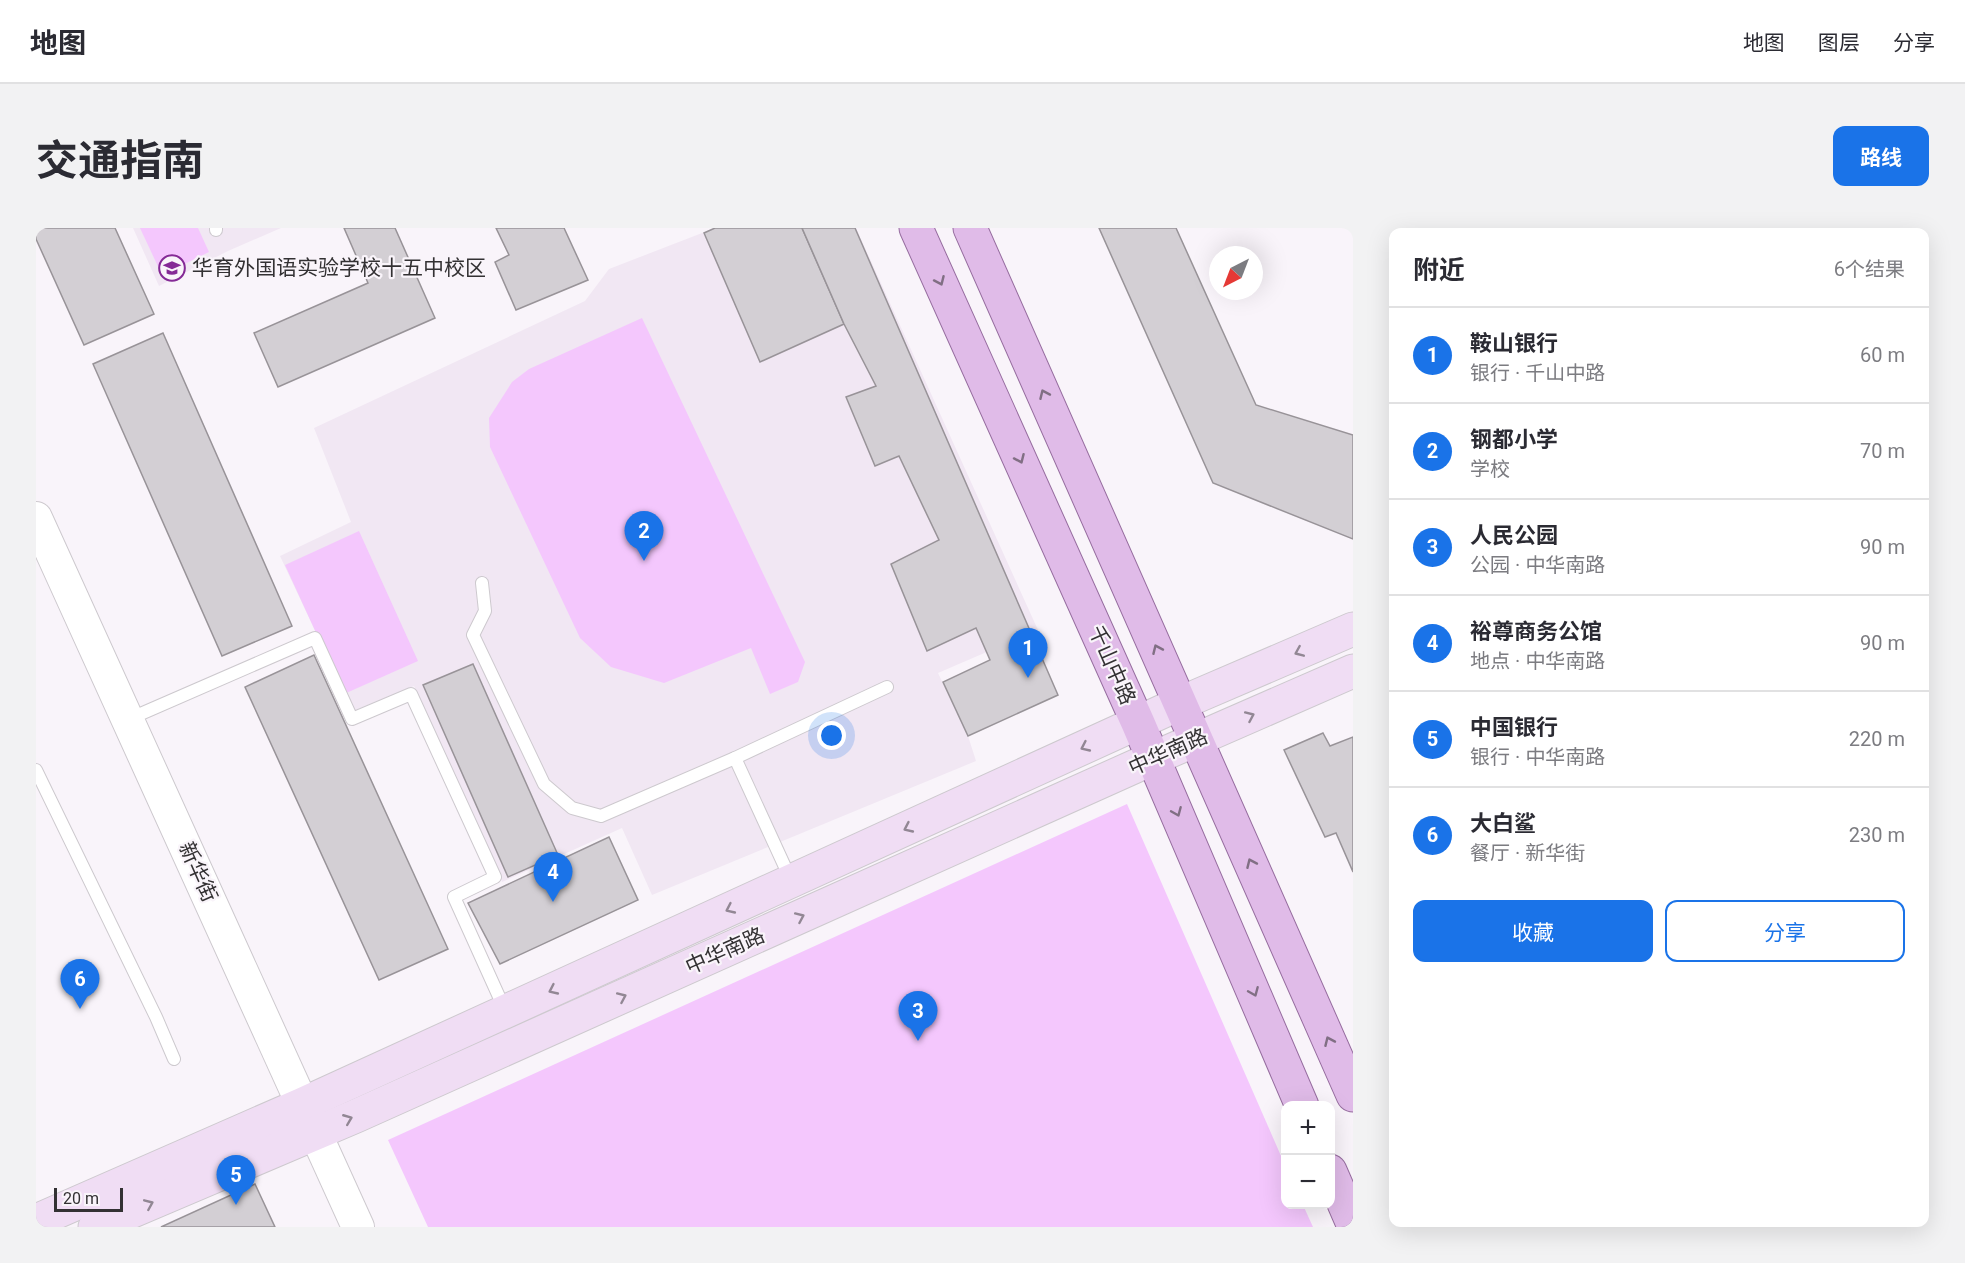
<!DOCTYPE html>
<html lang="zh">
<meta charset="utf-8">
<style>
:root{--surface:#fff;--page:#f2f2f3;--text:#2b2b33;--muted:#7c7c81;--line:#e1e1e2;--accent:#1a73e8}
body{margin:0;font-family:Roboto,"Noto Sans SC",sans-serif;background:var(--page);color:var(--text)}
.controls{position:absolute;right:18px;bottom:18px;display:grid;overflow:hidden;border-radius:12px;box-shadow:0 6px 24px #0002}
.controls button{width:54px;height:54px;display:grid;place-items:center;padding:0;border:0;border-bottom:2px solid var(--line);background:var(--surface);color:var(--text);font:30px sans-serif}
.compass{position:absolute;left:1173px;top:18px;width:54px;height:54px;border-radius:50%;background:var(--surface);box-shadow:0 6px 24px #0002;rotate:222deg}
.scale{position:absolute;left:18px;bottom:15px;width:69px;box-sizing:border-box;padding-left:6px;border:3px solid #333133;border-top:0;font-size:16px;line-height:21px;white-space:nowrap;color:#333133;-webkit-text-stroke:4px #f9f4fa;paint-order:stroke}
.you{position:absolute;left:796px;top:508px;width:21px;height:21px;margin:-15px;border:4px solid #fff;border-radius:50%;background:#1a73e8;box-shadow:0 0 0 9px #1a73e833}
.badge{display:grid;place-items:center;width:39px;height:39px;border-radius:50%;background:var(--accent);color:#fff;font-size:20px;font-weight:700}
.pin{position:absolute;translate:-50% -50px;filter:drop-shadow(0 2px 3px #0008)}
.pin::after{content:'';position:absolute;top:32px;width:21px;height:18px;background:inherit;clip-path:polygon(0 0,100% 0,50% 100%)}
.list{margin:0;padding:0;list-style:none}
h2{display:flex;justify-content:space-between;align-items:center;height:78px;margin:0;padding:0 24px;font-size:26px}
h2 small{font-size:20px;font-weight:400;color:var(--muted)}
.list li{display:grid;grid-template-columns:39px 1fr auto;gap:18px;align-items:center;box-sizing:border-box;height:96px;padding:0 24px;border-top:2px solid var(--line)}
.list b{display:block;font-size:22px;white-space:nowrap}
.list p{margin:0;font-size:20px;white-space:nowrap;color:var(--muted)}
.list em{font-size:20px;font-style:normal;color:var(--muted)}
.actions{display:flex;gap:12px;padding:18px 24px}
.actions a{flex:1;padding:14px 0;border:2px solid var(--accent);border-radius:12px;text-align:center;font-size:21px;color:var(--accent)}
.actions .main{background:var(--accent);color:#fff}
.map{position:relative;flex:none;width:1317px;height:999px;overflow:hidden;border-radius:12px}
header{display:flex;align-items:center;gap:36px;box-sizing:border-box;height:84px;padding:0 30px;background:var(--surface);border-bottom:2px solid var(--line)}
header strong{font-size:28px}
nav{display:flex;gap:33px;margin-inline-start:auto;font-size:21px}
.intro{display:flex;align-items:center;justify-content:space-between;box-sizing:border-box;height:144px;padding:0 36px}
h1{margin:0;font-size:42px}
.button{padding:15px 27px;border-radius:12px;background:var(--accent);color:#fff;font-size:21px;font-weight:700}
main{display:flex;gap:36px;padding:0 36px}
aside{flex:1;background:var(--surface);border-radius:12px;box-shadow:0 6px 24px #0002}
.map>svg:first-child{display:block}
</style>
<header>
<strong>地图</strong>
<nav><a>地图</a><a>图层</a><a>分享</a></nav>
</header>
<div class="intro"><h1>交通指南</h1><a class="button">路线</a></div>
<main>
<div class="map">
<svg width="1317" height="999" viewBox="0 0 1317 999">
<rect width="100%" height="100%" fill="#f9f4fa"/>
<g fill="#f1e7f3">
<polygon points="97,0 245,0 192,23 123,58"/>
<polygon points="679,0 820,0 1002,402 902,445 932,508 940,533 616,667 586,600 466,654 378,458 317,483 244,328 315,294 278,200 549,73 573,41"/>
</g>
<g fill="#f4c7fd">
<polygon points="104,0 162,0 173,24 126,47"/>
<polygon points="606,90 769,434 762,454 734,466 715,420 628,455 575,439 544,410 454,219 453,190 476,154 493,141"/>
<polygon points="323,303 382,433 308,466 249,337"/>
<polygon points="1091,576 1249,937 1250,976 1267,977 1277,999 392,999 352,912"/>
</g>
<g fill="#d3cfd4" stroke="#989398" stroke-width="1.5">
<polygon points="0,0 79,0 118,86 48,117 0,11"/>
<polygon points="308,0 359,0 399,90 242,159 218,105 332,55"/>
<polygon points="460,0 528,0 552,52 480,82 459,34 473,27"/>
<polygon points="679,0 766,0 808,96 724,134 668,5"/>
<polygon points="766,0 819,0 1022,467 932,508 907,454 954,432 940,400 891,423 855,336 903,312 863,228 839,238 810,169 840,158 808,96"/>
<polygon points="1063,0 1140,0 1220,177 1317,207 1317,311 1177,255"/>
<polygon points="127,105 256,398 186,428 57,136"/>
<polygon points="278,427 412,721 343,752 209,459"/>
<polygon points="437,436 522,627 472,649 387,457"/>
<polygon points="1287,505 1294,518 1317,509 1317,644 1300,605 1289,609 1248,522"/>
<polygon points="573,609 602,672 464,736 432,675"/>
<polygon points="219,956 239,999 125,999"/>
</g>
<g fill="none" stroke-linecap="round" stroke-linejoin="round">
<g stroke="#cdc9ce" stroke-width="14">
<g id="service">
<polyline points="180,0 180,2"/>
<polyline points="446,355 449,383 437,407 508,556 536,580 565,588 699,530 851,459"/>
<polyline points="93,491 279,410 316,491 375,466 459,649 418,669 469,782"/>
<polyline points="699,530 755,652"/>
<polyline points="0,542 120,789 138,831"/>
</g>
</g>
<g stroke="#cdc9ce" stroke-width="34">
<polyline id="tertiary" points="0,290 322,999"/>
</g>
<g stroke="#cdc9ce" stroke-width="35">
<g id="secondary">
<polyline points="0,993 267,876 1145,475 1317,401"/>
<polyline points="59,999 320,888 1102,537 1317,443"/>
</g>
</g>
<g stroke="#966d9f" stroke-width="35">
<g id="primary">
<polyline points="880,0 1102,495 1266,878"/>
<polyline points="934,0 1317,867"/>
<polyline points="1294,943 1317,996"/>
</g>
</g>
<use href="#service" stroke="#fff" stroke-width="12"/>
<use href="#tertiary" stroke="#fff" stroke-width="32"/>
<use href="#secondary" stroke="#f0ddf4" stroke-width="33"/>
<use href="#primary" stroke="#e0bbe8" stroke-width="33"/>
</g>
<defs><path id="oneway-chevron" d="M-2-3.5L2.5 0L-2 3.5" fill="none" stroke-width="1.6" stroke-linecap="round" stroke-linejoin="round" transform="scale(1.5)"/></defs>
<g stroke="#816f84">
<use href="#oneway-chevron" transform="translate(904 53) rotate(66)"/>
<use href="#oneway-chevron" transform="translate(1008 166) rotate(-114)"/>
<use href="#oneway-chevron" transform="translate(984 231) rotate(66)"/>
<use href="#oneway-chevron" transform="translate(1121 421) rotate(-114)"/>
<use href="#oneway-chevron" transform="translate(1141 584) rotate(67)"/>
<use href="#oneway-chevron" transform="translate(1215 635) rotate(-114)"/>
<use href="#oneway-chevron" transform="translate(1218 764) rotate(67)"/>
<use href="#oneway-chevron" transform="translate(1293 813) rotate(-114)"/>
</g>
<g stroke="#928794">
<use href="#oneway-chevron" transform="translate(1263 424) rotate(157)"/>
<use href="#oneway-chevron" transform="translate(1214 488) rotate(-24)"/>
<use href="#oneway-chevron" transform="translate(1049 519) rotate(155)"/>
<use href="#oneway-chevron" transform="translate(872 600) rotate(155)"/>
<use href="#oneway-chevron" transform="translate(694 681) rotate(155)"/>
<use href="#oneway-chevron" transform="translate(764 689) rotate(-24)"/>
<use href="#oneway-chevron" transform="translate(517 762) rotate(155)"/>
<use href="#oneway-chevron" transform="translate(586 769) rotate(-24)"/>
<use href="#oneway-chevron" transform="translate(312 891) rotate(-22)"/>
<use href="#oneway-chevron" transform="translate(113 976) rotate(-23)"/>
</g>
<defs>
<g id="school-ring" transform="scale(1.35)"><circle r="9.5" fill="#f9f4fa" stroke="#852a96" stroke-width="1.5"/><path d="M0-5L7-2L0 1L-7-2ZM-4 1L0 2.5L4 1V4Q0 6-4 4Z" fill="#852a96"/></g>
</defs>
<g fill-rule="evenodd">
<use href="#school-ring" x="136" y="40"/>
</g>
<g text-anchor="middle" stroke-width="4.5" stroke-linejoin="round" paint-order="stroke">
<g font-size="21" fill="#333133" stroke="#f9f4fa" text-anchor="start">
<text x="156" y="47">华育外国语实验学校十五中校区</text>
</g>
<g font-size="21" fill="#333133" stroke="#f9f4fa">
<text transform="translate(1076 437) rotate(66)" y="7">千山中路</text>
<text transform="translate(1132 524) rotate(-24)" y="7">中华南路</text>
<text transform="translate(162 644) rotate(66)" y="7">新华街</text>
<text transform="translate(689 723) rotate(-24)" y="7">中华南路</text>
</g>
</g>
</svg>
<div class="controls">
<button>+</button>
<button>−</button>
</div>
<svg class="compass" viewBox="-18 -18 36 36"><path d="M0-13l5 13h-10z" fill="#e53935"/><path d="M0 13l5-13h-10z" fill="#7c7c81"/></svg>
<div class="scale">20 m</div>
<div class="you"></div>
<div class="pin badge" style="left:992px;top:450px">1</div>
<div class="pin badge" style="left:608px;top:333px">2</div>
<div class="pin badge" style="left:882px;top:813px">3</div>
<div class="pin badge" style="left:517px;top:674px">4</div>
<div class="pin badge" style="left:200px;top:977px">5</div>
<div class="pin badge" style="left:44px;top:781px">6</div>
</div>
<aside>
<h2>附近<small>6个结果</small></h2>
<ul class="list">
<li><span class="badge">1</span><div><b>鞍山银行</b><p>银行 · 千山中路</p></div><em>60 m</em></li>
<li><span class="badge">2</span><div><b>钢都小学</b><p>学校</p></div><em>70 m</em></li>
<li><span class="badge">3</span><div><b>人民公园</b><p>公园 · 中华南路</p></div><em>90 m</em></li>
<li><span class="badge">4</span><div><b>裕尊商务公馆</b><p>地点 · 中华南路</p></div><em>90 m</em></li>
<li><span class="badge">5</span><div><b>中国银行</b><p>银行 · 中华南路</p></div><em>220 m</em></li>
<li><span class="badge">6</span><div><b>大白鲨</b><p>餐厅 · 新华街</p></div><em>230 m</em></li>
</ul>
<div class="actions"><a class="main">收藏</a><a>分享</a></div>
</aside>
</main>
